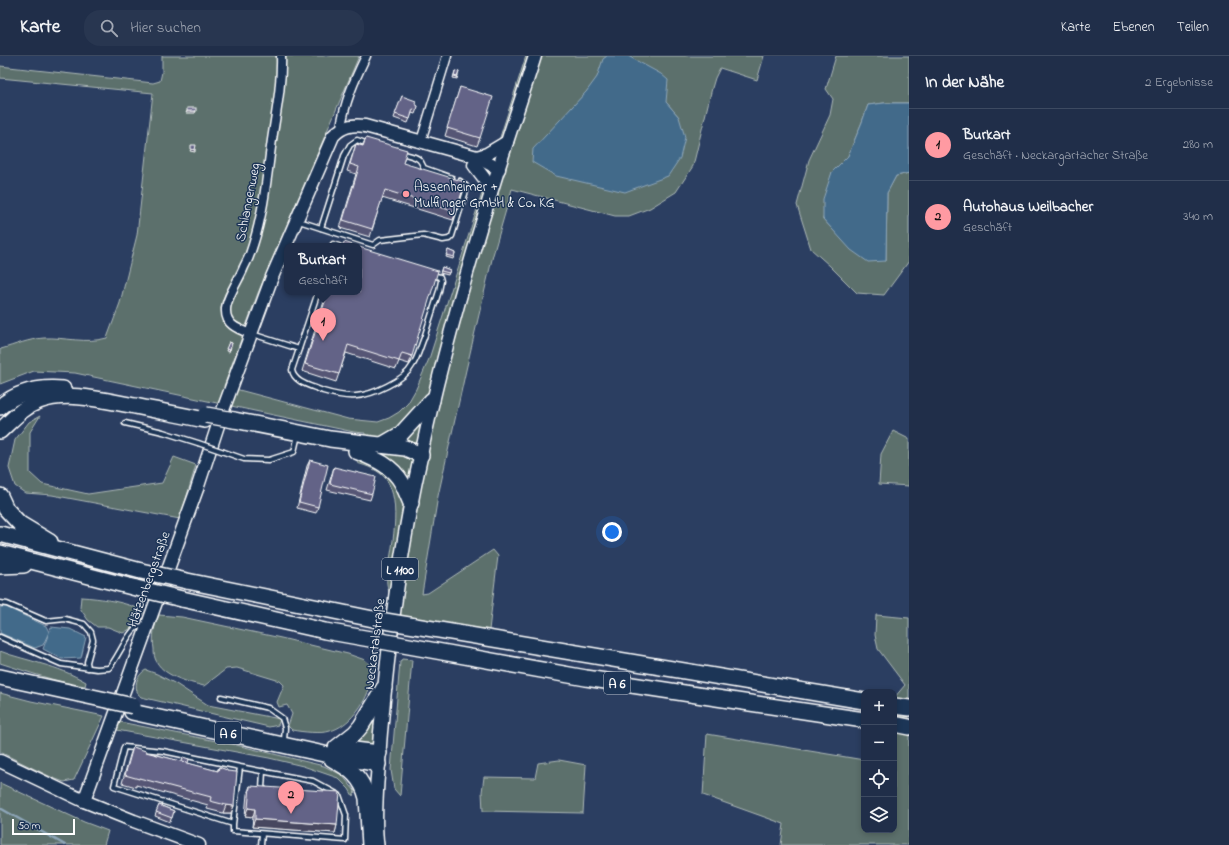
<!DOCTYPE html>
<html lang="de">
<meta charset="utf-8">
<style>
:root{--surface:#202e49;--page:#283650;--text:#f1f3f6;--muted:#a2a8b4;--line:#3d4a61;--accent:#ff9aa2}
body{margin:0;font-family:"Indie Flower",sans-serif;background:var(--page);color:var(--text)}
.controls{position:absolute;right:12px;bottom:12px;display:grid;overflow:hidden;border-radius:8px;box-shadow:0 2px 6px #0003}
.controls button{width:36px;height:36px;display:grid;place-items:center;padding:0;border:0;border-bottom:1px solid var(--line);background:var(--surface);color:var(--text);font:20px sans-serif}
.scale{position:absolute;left:12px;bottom:10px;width:63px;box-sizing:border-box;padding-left:4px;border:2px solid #fff;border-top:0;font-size:11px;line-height:14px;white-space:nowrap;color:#fff;-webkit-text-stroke:3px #1d3557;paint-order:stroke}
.you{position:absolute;left:612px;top:476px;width:14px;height:14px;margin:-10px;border:3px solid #fff;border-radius:50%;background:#1a73e8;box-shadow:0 0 0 6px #1a73e833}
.badge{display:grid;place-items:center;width:26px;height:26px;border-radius:50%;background:var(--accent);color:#111;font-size:13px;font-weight:700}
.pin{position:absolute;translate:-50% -33px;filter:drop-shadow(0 1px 2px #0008)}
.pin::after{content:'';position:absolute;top:21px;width:14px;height:12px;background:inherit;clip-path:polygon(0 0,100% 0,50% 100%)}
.popup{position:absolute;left:284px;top:187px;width:78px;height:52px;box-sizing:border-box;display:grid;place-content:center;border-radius:8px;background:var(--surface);filter:drop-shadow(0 1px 3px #0005);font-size:13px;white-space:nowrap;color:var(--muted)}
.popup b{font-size:15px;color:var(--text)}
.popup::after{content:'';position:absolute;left:50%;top:100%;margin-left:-8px;border:8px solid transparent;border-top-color:var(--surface)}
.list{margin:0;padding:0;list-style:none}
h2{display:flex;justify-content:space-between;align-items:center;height:52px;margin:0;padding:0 16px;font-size:17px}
h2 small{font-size:13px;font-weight:400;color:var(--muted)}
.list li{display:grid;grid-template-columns:26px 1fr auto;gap:12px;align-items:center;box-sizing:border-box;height:72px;padding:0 16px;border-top:1px solid var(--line)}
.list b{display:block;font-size:15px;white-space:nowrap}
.list p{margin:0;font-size:13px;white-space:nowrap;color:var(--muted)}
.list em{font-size:13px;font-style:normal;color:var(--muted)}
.icon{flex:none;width:22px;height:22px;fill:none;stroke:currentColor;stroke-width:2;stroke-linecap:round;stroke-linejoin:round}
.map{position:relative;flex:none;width:909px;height:789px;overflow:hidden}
header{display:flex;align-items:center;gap:24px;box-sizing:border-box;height:56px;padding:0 20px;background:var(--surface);border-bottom:1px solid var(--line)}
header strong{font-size:19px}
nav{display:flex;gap:22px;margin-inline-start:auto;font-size:14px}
.search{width:280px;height:36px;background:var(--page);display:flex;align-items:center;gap:10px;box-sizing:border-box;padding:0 14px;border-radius:16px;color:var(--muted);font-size:15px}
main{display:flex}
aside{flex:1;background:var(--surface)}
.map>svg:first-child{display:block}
</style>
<header>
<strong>Karte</strong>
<div class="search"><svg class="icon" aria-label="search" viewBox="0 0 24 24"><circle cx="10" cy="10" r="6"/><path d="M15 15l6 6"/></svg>Hier suchen</div>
<nav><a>Karte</a><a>Ebenen</a><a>Teilen</a></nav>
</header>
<main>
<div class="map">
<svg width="909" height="789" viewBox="0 0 909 789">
<rect width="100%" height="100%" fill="#2b3e61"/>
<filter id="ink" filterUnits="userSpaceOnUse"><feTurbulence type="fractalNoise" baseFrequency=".025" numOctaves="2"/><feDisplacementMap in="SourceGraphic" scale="8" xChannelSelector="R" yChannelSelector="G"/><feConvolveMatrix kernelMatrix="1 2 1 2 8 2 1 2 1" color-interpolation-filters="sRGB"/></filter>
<g filter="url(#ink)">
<g fill="#5b706c" stroke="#adb8b6">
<path d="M162 0H359L258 237 224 330 348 363 378 366 389 362 399 356 408 347 416 333 429 303 526 0H607C600 6 601 16 596 23 589 34 580 43 571 52L679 61 666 46 638 6 628 0H764L757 24 720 12 715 22 712 32 693 110 676 136 650 152 629 160H615L512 133 493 199 466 314 438 440 422 538 428 537 493 494 498 500 489 574 387 558C387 552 389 545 389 539 389 532 386 530 387 522 391 494 403 447 386 423 379 414 367 410 357 407L365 377 354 376 75 317 34 315 0 328V294L1 293C15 289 29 283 44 282 65 281 86 288 107 282L120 247 137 179 153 37 0 22V10L153 27 160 25 162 16Z"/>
<polygon points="836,0 909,0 909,47 884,47 868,49 862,66 848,100 832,116 823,163 837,178 886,205 887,137 896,120 909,117 909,205 884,239 857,237 830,210 811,193 797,149 809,104 830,59 833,43 826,33"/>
<polygon points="40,360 30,376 30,417 42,428 88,438 162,427 174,401 196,409 180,463 52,439 25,437 15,430 9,412 15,384 29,366"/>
<polygon points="893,375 909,383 909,430 879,428 881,398"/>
<path d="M81 541C101 542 126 546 144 555 139 566 133 572 123 577L108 571H97L88 564 80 552Z"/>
<path d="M159 559 182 561 281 582 348 598 365 604 373 611C372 617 372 624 370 630 365 648 349 670 330 675 322 678 302 676 292 674L288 670 292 658 287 649 279 651 277 646 284 629 280 625 237 612 226 613 204 630C188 626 161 620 155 602 154 599 154 595 154 593 152 580 154 571 159 559Z"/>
<polygon points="876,559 909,562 909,789 781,789 784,768 703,739 707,678 864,704 864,774 894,774 894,642 905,629 878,593 875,579"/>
<path d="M0 595C15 601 27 603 42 608 57 612 72 618 86 626L85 630C56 626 28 616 0 607Z"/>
<polygon points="402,603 412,604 400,740 394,733 391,714 400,606"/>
<path d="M146 614 157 618 176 628 208 649 280 663 278 669 269 671 141 641C139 639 137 637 137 635 134 627 139 617 146 614Z"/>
<polygon points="0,637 31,645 104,660 74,724 64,726 53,722 0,696"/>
<polygon points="374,663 375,663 372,690 351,688"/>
<polygon points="120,666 236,689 324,710 342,719 355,735 353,740 349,733 338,722 303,710 269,702 117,674"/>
<polygon points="559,704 586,709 583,757 483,755 482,736 484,721 535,722 538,707"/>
<polygon points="0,727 84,766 108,775 104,789 0,789"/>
</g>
<g fill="#426b8a" stroke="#8ea6b9">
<polygon points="607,0 628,0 661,18 668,24 666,46 679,61 685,81 680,102 668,120 625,136 556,120 532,106 533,93 586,36 597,21 603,3"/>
<polygon points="884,47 909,47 909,117 896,120 887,137 886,205 868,206 851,194 823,163 823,143 832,116 848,100 862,66 868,49"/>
<polygon points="1,551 6,551 46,570 49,576 43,589 35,592 0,577 0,552"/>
<polygon points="51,571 70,573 86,581 81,602 62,603 43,593"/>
</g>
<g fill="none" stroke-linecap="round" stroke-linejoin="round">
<polyline stroke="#8ea6b9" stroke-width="2.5" points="0,752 65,789"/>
<g stroke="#fff" stroke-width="7">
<g id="lane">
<path d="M401 97C407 99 418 100 421 106 422 108 423 110 424 112L452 122"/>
<polyline points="299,165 373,189 380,184 423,179 443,184 449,183 452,180 466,135 466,130 460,125"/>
<polyline points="321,172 344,100 350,89 357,84 368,88"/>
<polyline points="332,190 333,188 339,190"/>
<path d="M318 236 292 314C294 327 312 330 323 335 333 338 346 341 356 340 372 339 405 324 412 310 418 302 420 291 424 282 429 266 434 251 439 235L441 225 440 221 432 219"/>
<polyline points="252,278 299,293"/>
<polyline points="125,367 163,376 198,387"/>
<polyline points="224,396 244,403 269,404 294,396 297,383"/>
<polyline points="0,547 7,548 46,565 65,563 84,568 91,576 93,584 87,606 88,612"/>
<path d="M0 581 61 608 97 613 109 612C117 603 128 577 136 572 138 570 142 570 145 570"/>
<polyline points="221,641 268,652 282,662 285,672 284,684"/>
<polyline points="263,715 262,733 264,733"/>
<polyline points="233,768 240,711 313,725 339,739 346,759 345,784 233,775 233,768 114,730 124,691 163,695 240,711"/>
<polyline points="261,789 262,778"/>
</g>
</g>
<g stroke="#fff" stroke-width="11">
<g id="street">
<path d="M341 72C344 47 355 23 366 0"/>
<polyline points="421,85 447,0"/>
<path d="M251 278C238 273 225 269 226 253 226 242 240 222 244 211 248 204 251 196 253 189 264 155 267 119 272 84 276 57 282 28 281 0"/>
</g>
</g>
<g stroke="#fff" stroke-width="15">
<g id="secondary">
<polyline points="477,101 487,98 507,86"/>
<polyline points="474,109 484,122 491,138"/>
<path d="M421 399C443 293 474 189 507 86 516 58 526 29 535 0"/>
<polyline points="0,705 84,745 134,765 199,789"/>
<path d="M84 745 197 433 223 354 272 221 333 80C342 70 352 68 365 70L477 101 499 113"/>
</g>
</g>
<g stroke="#fff" stroke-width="16">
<path id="primary" d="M377 789C374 768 376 747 377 726 379 707 379 689 381 671 389 580 401 488 421 399"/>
</g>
<g stroke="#fff" stroke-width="18">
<g id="highway">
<path d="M0 351C18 335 40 331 63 333"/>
<polyline points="234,364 330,383 405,392 421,399"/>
<path d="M0 375C12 364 23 351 39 345 68 334 106 345 135 350 159 355 182 359 205 364"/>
<polyline points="382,389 401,378 432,344"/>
<path d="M356 395C373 402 392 409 402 427 405 433 408 440 411 447"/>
<polyline points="0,440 6,453 20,468 50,486"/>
<polyline points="0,478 141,515"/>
<polyline points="0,497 136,532"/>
<polyline points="0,510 24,509"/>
<polyline points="187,525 373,563"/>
<polyline points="182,543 325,575 370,583"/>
<polyline points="0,621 106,644"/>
<polyline points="894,650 909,652"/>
<polyline points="132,656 324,698 378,708"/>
<polyline points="894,668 909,671"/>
<polyline points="336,692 355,677 361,670 384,632"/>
<polyline points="346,693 379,697"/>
<path d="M332 703C350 713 362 721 367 742L370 789"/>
</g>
</g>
<use href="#lane" stroke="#1d3557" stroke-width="4"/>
<use href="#street" stroke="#1d3557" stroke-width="8"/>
<use href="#secondary" stroke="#1d3557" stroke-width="12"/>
<use href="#primary" stroke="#1d3557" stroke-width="13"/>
<use href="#highway" stroke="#1d3557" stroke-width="15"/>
<g stroke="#fff" stroke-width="7" stroke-linecap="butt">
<polyline id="lane-bridge" points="198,387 224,396"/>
</g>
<g stroke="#fff" stroke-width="18" stroke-linecap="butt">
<g id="highway-bridge">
<polyline points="206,359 234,364"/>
<polyline points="141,515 187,525"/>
<polyline points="136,532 182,543"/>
<polyline points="373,563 864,645"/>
<polyline points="370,583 586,622 710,641 864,664"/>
<polyline points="106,644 133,650"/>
</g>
</g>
<use href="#lane-bridge" stroke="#1d3557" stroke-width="4"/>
<use href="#highway-bridge" stroke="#1d3557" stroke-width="15"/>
</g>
<g fill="#565674" stroke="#fff">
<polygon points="455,15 459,16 457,23 453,22"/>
<polygon points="460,31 480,82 477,90 445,80"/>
<polygon points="402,40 415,48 418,50 415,58 412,57 408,67 394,62"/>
<polygon points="366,82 403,107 456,156 453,164 382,142 370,181 340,172 356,118 347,115 356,88 362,90"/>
<polygon points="448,194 455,197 453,203 446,201"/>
<polygon points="442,211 450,214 448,219 440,217"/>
<polygon points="327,236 359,236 412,300 409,308 399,305 396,313 346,297 336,326 302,315"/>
<polygon points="229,286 232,287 229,296 226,295"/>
<polygon points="310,404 318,451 316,457 297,452 307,410"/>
<polygon points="334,411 372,438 370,444 327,434"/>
<polygon points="133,691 146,696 217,715 219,711 227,715 234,750 231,757 223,757 207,753 208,749 136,729 136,731 122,727 130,699"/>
<polygon points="250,730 337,769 335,777 252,771 253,761 245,760 247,738"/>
<polygon points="159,749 174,755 170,766 155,760"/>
</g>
<g fill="#46465e" stroke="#fff">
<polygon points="187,55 196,55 195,57 186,57"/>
<polygon points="191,93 195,94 195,96 190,95"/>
<polygon points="226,749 234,750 231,757 223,757"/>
<polygon points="248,752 255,753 253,761 245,760"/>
<polygon points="255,763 337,769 335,777 252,771"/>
</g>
<g fill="#646487" stroke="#fff">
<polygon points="455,15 459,16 457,21 454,20"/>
<polygon points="460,31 493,41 480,82 447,72"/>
<polygon points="402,40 416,45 415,48 418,50 417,54 413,53 410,63 395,58"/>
<rect x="187" y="52" width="9" height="3"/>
<polygon points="366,82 407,94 403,107 465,126 456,156 385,134 372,173 343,164 359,111 350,108 356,88 363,90"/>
<polygon points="191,89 196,89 195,94 191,93"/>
<polygon points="344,186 357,190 342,190"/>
<polygon points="359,191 438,215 412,300 402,297 399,305 348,289 339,318 305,308 328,236 359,236"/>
<polygon points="448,194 455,197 454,201 446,199"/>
<polygon points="442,211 450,214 449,217 441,215"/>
<polygon points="229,286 232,287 230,294 226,293"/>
<polygon points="310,404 328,409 318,451 299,446"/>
<polygon points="334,411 376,421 372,438 330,428"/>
<polygon points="133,691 146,695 146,696 218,715 219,711 227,714 227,715 237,716 234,750 226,749 210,745 211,741 139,722 139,723 125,719"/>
<polygon points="183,701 189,703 188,707 182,706"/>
<polygon points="250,730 340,736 337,769 255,763 255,753 248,752"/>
<polygon points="159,749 174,755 172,762 156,756"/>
</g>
</g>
<circle fill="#ff9aa2" stroke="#1d3557" stroke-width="1.5" cx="406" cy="138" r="4"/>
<g text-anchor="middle" stroke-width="3" stroke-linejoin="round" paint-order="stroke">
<g fill="#1d3557" stroke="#bbc2cd" stroke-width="1">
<rect x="382" y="502" width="36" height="22" rx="3"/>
<rect x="604" y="616" width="26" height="22" rx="3"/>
<rect x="215" y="666" width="26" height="22" rx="3"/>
</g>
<g font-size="13" font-weight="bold" fill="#fff">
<text x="400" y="518">L 1100</text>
<text x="617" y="632">A 6</text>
<text x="228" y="682">A 6</text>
</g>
<g font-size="14" fill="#fff" stroke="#1d3557" text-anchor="start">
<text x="414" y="135">Assenheimer +<tspan x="414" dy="16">Mulfinger GmbH &amp; Co. KG</tspan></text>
</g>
<g font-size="14" fill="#fff" stroke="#1d3557">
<text transform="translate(247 146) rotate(-79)" y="5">Schlangenweg</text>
<text transform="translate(148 523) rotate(-70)" y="5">Hätzenbergstraße</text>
<text transform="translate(374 588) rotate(-83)" y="5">Neckartalstraße</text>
</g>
</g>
</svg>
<div class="controls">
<button>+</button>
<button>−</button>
<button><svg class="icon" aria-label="locate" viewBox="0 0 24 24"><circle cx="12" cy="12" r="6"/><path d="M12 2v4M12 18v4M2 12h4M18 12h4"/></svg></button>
<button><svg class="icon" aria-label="layers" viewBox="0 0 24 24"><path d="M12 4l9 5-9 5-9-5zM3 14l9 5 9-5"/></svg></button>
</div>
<div class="scale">50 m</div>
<div class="you"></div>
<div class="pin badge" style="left:323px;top:285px">1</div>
<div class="popup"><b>Burkart</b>Geschäft</div>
<div class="pin badge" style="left:291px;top:758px">2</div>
</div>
<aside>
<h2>In der Nähe<small>2 Ergebnisse</small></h2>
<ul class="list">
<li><span class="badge">1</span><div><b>Burkart</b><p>Geschäft · Neckargartacher Straße</p></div><em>280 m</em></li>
<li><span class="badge">2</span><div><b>Autohaus Weilbacher</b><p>Geschäft</p></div><em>340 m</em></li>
</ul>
</aside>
</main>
